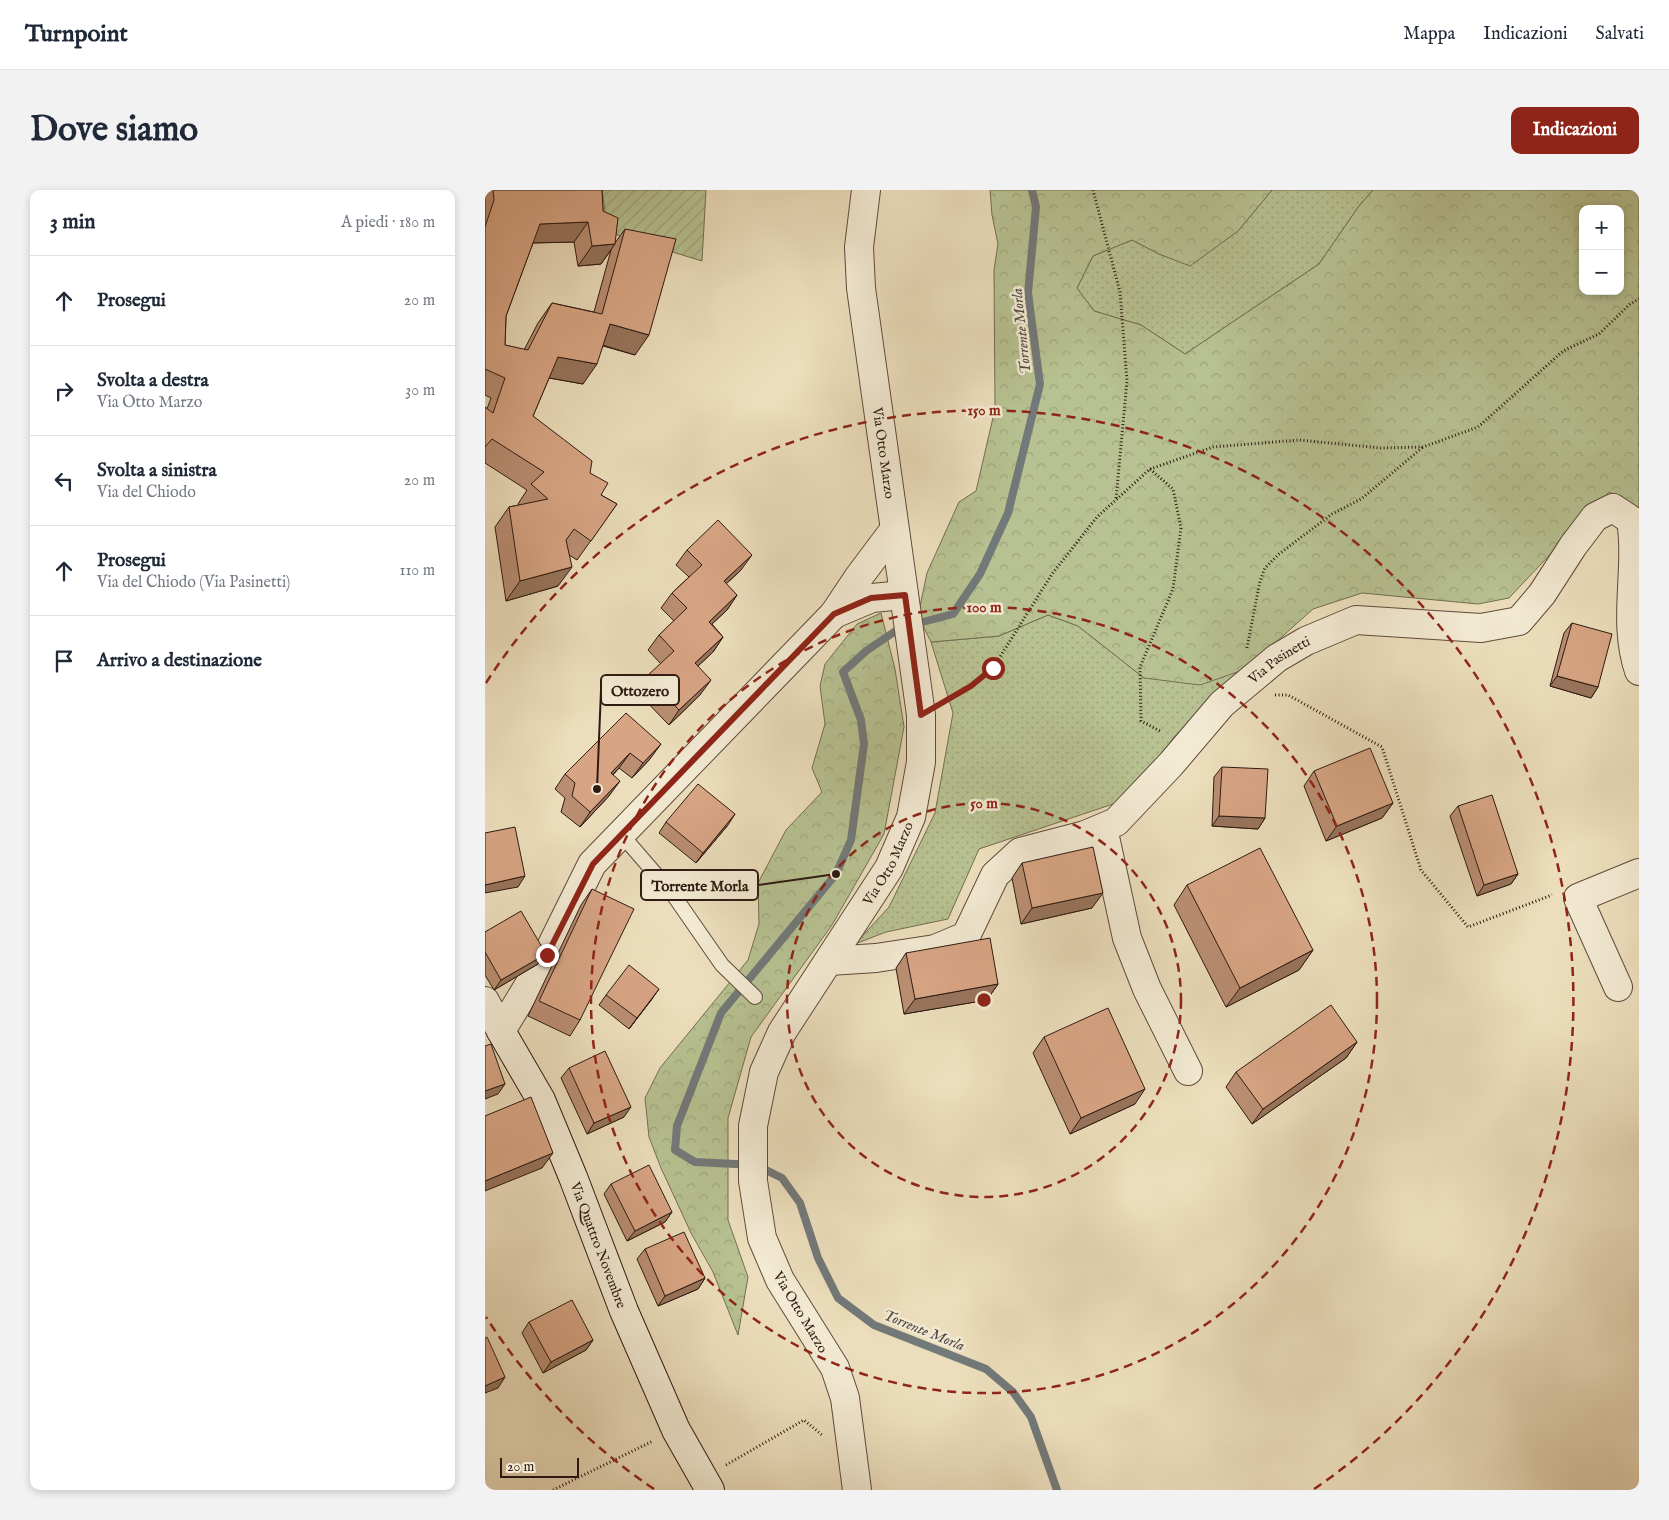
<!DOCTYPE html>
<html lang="it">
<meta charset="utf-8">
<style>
:root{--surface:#fff;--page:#f2f2f3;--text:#1f2937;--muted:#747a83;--line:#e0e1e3;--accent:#8f2418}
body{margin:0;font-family:"IM FELL English",serif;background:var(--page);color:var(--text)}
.controls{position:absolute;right:15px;top:15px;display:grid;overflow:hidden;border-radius:10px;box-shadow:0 2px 8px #0003}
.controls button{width:45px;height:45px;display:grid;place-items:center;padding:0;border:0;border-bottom:1px solid var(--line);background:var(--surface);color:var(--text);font:25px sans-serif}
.scale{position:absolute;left:15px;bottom:12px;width:79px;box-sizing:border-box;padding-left:5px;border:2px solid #2e1a12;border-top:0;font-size:14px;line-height:18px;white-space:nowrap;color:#2e1a12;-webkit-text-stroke:4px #f3ead3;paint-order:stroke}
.stop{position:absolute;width:15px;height:15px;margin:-11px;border:4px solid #8f2418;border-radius:50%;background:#fff}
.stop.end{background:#8f2418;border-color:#fff;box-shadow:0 1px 5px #0008}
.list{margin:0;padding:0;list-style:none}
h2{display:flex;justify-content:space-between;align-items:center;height:65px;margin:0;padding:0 20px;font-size:21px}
h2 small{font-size:16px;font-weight:400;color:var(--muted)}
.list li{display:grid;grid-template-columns:32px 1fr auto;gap:15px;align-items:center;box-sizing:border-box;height:90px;padding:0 20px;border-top:1px solid var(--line)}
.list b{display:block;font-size:19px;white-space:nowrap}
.list p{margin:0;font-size:16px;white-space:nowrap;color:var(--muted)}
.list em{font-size:16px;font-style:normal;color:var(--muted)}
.icon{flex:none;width:28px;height:28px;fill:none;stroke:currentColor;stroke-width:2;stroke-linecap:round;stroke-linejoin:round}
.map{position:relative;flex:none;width:1154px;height:1300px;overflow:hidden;border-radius:10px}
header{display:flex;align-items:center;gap:30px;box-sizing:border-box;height:70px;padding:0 25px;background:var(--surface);border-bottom:1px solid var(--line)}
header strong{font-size:24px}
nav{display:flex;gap:28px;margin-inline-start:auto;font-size:18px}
.intro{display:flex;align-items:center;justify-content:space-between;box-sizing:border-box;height:120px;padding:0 30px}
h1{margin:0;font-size:35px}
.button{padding:12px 22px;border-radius:10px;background:var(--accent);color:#fff;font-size:18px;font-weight:700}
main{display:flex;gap:30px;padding:0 30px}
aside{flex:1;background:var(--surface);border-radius:10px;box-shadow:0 2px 8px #0003}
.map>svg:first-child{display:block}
</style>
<header>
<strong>Turnpoint</strong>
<nav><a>Mappa</a><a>Indicazioni</a><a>Salvati</a></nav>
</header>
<div class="intro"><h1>Dove siamo</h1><a class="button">Indicazioni</a></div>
<main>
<aside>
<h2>3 min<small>A piedi · 180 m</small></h2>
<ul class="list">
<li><svg class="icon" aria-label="ahead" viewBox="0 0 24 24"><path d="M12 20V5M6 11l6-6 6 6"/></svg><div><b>Prosegui</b></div><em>20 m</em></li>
<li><svg class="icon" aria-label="right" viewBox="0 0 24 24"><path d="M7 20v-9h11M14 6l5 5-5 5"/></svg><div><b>Svolta a destra</b><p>Via Otto Marzo</p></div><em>30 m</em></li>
<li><svg class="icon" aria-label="left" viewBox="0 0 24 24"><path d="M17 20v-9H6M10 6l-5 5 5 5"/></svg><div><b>Svolta a sinistra</b><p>Via del Chiodo</p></div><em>20 m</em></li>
<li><svg class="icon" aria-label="ahead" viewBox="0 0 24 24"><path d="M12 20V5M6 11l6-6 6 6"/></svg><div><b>Prosegui</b><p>Via del Chiodo (Via Pasinetti)</p></div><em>110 m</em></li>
<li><svg class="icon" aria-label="arrive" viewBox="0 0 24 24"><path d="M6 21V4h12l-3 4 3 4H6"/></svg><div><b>Arrivo a destinazione</b></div></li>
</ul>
</aside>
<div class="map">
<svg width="1154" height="1300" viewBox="0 0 1154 1300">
<defs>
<pattern id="grass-dots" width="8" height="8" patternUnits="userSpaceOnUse" patternTransform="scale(1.25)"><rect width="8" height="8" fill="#b7c191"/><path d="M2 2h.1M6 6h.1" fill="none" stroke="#9ea57c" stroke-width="1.8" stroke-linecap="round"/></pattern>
<pattern id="forest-crowns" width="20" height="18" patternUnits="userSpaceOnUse" patternTransform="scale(1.25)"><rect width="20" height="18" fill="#b7c191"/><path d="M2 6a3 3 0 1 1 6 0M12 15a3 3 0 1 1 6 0" fill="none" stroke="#9ea57c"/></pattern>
<pattern id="garden-furrows" width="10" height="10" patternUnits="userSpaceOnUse" patternTransform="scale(1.25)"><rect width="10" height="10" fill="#b7c191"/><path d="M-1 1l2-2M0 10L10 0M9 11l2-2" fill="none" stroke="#9ea57c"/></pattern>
</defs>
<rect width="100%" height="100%" fill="#ecdebc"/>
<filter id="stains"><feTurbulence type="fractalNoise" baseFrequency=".004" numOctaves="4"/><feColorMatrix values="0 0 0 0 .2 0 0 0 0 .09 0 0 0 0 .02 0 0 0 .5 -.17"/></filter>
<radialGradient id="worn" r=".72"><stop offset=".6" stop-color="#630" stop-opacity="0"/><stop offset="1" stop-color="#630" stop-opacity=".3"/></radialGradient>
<g fill="url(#grass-dots)" stroke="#726e52">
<polygon points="787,0 888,0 874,16 834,74 700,164 656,135 609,121 592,98 608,66 647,50 674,64 705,75 753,41"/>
<polygon points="563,425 593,436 659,488 761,479 690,546 643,609 494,659 463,729 401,742 370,754 404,717 450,623 468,523 446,452 514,446"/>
</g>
<g fill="url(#forest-crowns)" stroke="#726e52" fill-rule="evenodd">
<path d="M505 0H787L753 41 705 76 674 64 647 50 608 66 592 98 609 121 656 135 700 164 834 74 874 16 888 0H1154V318L1124 302 1024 408 993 414 877 403 828 419 761 479 715 495 659 488 593 436 563 425 514 446 446 452 433 426 442 383 474 312 491 301 510 219 509 80 513 54 507 25ZM1098 19H1135V101H1098Z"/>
<polygon points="396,423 410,479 419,537 399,644 347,735 266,847 243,928 243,1030 263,1087 253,1145 228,1082 206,1043 176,978 164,947 160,908 175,878 263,770 274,734 273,693 301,640 337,602 327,578 340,534 335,496 340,474 372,434"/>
</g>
<polygon fill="url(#garden-furrows)" stroke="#726e52" points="117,0 221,0 217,71 123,42"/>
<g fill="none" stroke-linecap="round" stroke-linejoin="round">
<polyline stroke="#727979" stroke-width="8" points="547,0 551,17 543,103 555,194 523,323 495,384 468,424 415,438 381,461 358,482 376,530 379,554 366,650 351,684 236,823 192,936 190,960 210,972 271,975 297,988 315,1013 333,1068 353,1108 389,1135 501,1179 528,1202 546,1227 572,1300"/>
<g stroke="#5e4b3c" stroke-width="16">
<polyline id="lane" points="136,644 187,703 237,775 270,807"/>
</g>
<g stroke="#5e4b3c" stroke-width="30">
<g id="street">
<polyline points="349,424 387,408 419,405"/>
<polyline points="618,638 642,748 662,799 703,881"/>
<path id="s1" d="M344 771 391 768 450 759 481 746 510 685 535 662 600 645 631 632 686 574 737 514 792 468 821 451 871 430 996 438 1034 431 1057 404 1088 356 1110 327 1128 318 1146 330C1154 381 1137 431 1154 481"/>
<polyline points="1133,797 1093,708 1154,683"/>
<polyline points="0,811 16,841 62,765 107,674 349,424 373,388 409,340"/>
<path id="s2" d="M372 1300 360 1208 350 1178 295 1090 277 1048 268 991V936L279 882 297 842 404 678 426 627 436 572V525L376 98 374 57 381 0"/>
</g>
</g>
<g stroke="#2e1a12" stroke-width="30">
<g id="secondary">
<path id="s3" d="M16 841 56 910 88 987 139 1121 191 1240 225 1300"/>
</g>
</g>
<g stroke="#2e1a12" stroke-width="3" stroke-dasharray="1 2.5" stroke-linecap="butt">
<polyline points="608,0 635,102 642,191 631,309"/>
<polyline points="665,279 728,257 814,250 896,258 938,257 993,237 1078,161 1114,144 1145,114 1154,109"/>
<polyline points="762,458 775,391 780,378 794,364 847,324 876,309 938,257"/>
<polyline points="790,505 803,505 897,557 936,680 983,737 1067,705"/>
<polyline points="462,510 486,495 508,478 567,384 612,327 665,279 688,299 696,338 688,399 655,477 656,531 677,542"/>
<polyline points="241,1275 319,1230 337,1245"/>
<polyline points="68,1300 168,1251"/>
</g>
<use href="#lane" stroke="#f3ead3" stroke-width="14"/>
<use href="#street" stroke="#f3ead3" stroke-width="28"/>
<use href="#secondary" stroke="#f3ead3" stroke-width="28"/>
</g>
<g fill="#ba8e72" stroke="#2e1a12" fill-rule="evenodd">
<path d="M0 0H117L118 21 130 53 140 39 150 165 118 156 98 194 64 188 48 226 105 283 116 305 132 314 92 370 84 365 73 396 21 411 10 337 24 317 34 315 33 314 42 300 0 273V217L2 219 6 208 0 205ZM89 52 93 76 116 74 126 60 109 122 67 113 53 133 39 160 20 155 21 126 48 53Z"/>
<polygon points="202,360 256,380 241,394 252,405 242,420 227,434 238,447 228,462 213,476 215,505 184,535 152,502 162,486 176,474 163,460 174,445 189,431 176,418 187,403 204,387 191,375"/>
<polygon points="1087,433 1113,497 1106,508 1065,496 1079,443"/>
<polygon points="141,523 165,569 147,588 134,578 128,585 124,606 95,637 76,622 80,608 70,599 80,584"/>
<polygon points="737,577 780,628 773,639 727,636 729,587"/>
<polygon points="829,581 908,613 897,628 841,651 819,596"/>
<polygon points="973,616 1033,684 1026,694 992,706 965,626"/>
<polygon points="181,632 243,635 211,673 174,643"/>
<polygon points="537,673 607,718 536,734 527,688"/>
<polygon points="702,695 828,760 814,780 741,817 689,715"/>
<polygon points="107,699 95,830 85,846 43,826 96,715"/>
<polygon points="0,742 61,764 53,774 9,800 0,785"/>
<polygon points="421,763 513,794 502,810 419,824 411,778"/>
<polygon points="121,805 167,809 144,839 114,815"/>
<polygon points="559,847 650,914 585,944 548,863"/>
<polygon points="872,852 861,868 767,934 741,897 751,882"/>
<polygon points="84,878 139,927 102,944 76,888"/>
<polygon points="126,994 187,1022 180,1032 142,1051 119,1004"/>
<polygon points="160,1059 220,1088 213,1099 173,1116 152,1069"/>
<polygon points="44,1132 108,1150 101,1160 58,1183 37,1143"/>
</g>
<g fill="#97745c" stroke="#2e1a12">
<polygon points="103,32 89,52 42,53 55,34"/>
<polygon points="130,54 116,74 93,76 107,56"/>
<polygon points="125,134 164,145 150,165 111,153"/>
<polygon points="73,167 112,174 98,194 59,187"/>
<polygon points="267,365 256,380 228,406 239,391"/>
<polygon points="87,377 73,396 21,411 35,391"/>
<polygon points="252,405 242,420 213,447 224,432"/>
<polygon points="238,447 228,462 199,489 210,473"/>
<polygon points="1072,486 1113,497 1106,508 1065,496"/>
<polygon points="226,490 215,505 184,535 194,520"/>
<polygon points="176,554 165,569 147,588 158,573"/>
<polygon points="145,563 134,578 115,598 126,583"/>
<polygon points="135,591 124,606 95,637 105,622"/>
<polygon points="908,613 897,628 841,651 852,636"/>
<polygon points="250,624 243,635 211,673 218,663"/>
<polygon points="734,626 780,628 773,639 727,636"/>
<polygon points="1033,684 1026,694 992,706 999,695"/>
<polygon points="40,686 33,697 0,703 0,695"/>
<polygon points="618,703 607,718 536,734 547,718"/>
<polygon points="828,760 814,780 741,817 755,798"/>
<polygon points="61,764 53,774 9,800 16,790"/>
<polygon points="513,794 502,810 419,824 430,809"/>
<polygon points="174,799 167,809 144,839 152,828"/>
<polygon points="872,852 861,868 767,934 778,919"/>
<polygon points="20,894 13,904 0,909 0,901"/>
<polygon points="660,899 650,914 585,944 596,928"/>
<polygon points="146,917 139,927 102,944 109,933"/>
<polygon points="68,963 57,978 0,1001 0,991"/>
<polygon points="187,1022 180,1032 142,1051 150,1041"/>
<polygon points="220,1088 213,1099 173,1116 180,1106"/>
<polygon points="108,1150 101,1160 58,1183 66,1172"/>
<polygon points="20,1187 13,1198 0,1203 0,1196"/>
</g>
<g fill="#d8a584" stroke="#2e1a12">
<polygon points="8,0 117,0 118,21 133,28 130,54 107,56 103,32 55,34 21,126 20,155 43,160 67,113 117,124 140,39 191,49 164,145 125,134 112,174 73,167 48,226 107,271 105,283 123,293 116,305 132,314 106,351 89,339 81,350 87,377 35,391 24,317 63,309 46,294 59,282 7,249 0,257 0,217 8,223 20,188 0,179 0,37 9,10"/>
<polygon points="233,330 267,365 239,391 252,405 224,432 238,447 210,473 226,490 194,520 162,486 189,461 174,445 202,418 187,403 217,375 202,360"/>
<polygon points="1087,433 1127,444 1113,497 1072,486"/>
<polygon points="141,523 176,554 158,573 145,563 126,583 135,591 105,622 87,606 90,593 80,584"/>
<polygon points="885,558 908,613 852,636 829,581"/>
<polygon points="737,577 783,579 780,628 734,626"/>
<polygon points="213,594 250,624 218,663 181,632"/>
<polygon points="1007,605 1033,684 999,695 973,616"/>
<polygon points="30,637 40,686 0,695 0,643"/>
<polygon points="608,657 618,703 547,718 537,673"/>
<polygon points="775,658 828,760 755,798 702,695"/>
<polygon points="107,699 149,719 95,830 54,811"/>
<polygon points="36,721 61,764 16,790 0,762 0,742"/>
<polygon points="505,748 513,794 430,809 421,763"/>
<polygon points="144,775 174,799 152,828 121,805"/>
<polygon points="846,815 872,852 778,919 751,882"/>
<polygon points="623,818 660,899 596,928 559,847"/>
<polygon points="6,854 20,894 0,901 0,856"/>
<polygon points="120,861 146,917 109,933 84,878"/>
<polygon points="46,907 68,963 0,991 0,926"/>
<polygon points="164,975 187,1022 150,1041 126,994"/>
<polygon points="199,1042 220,1088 180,1106 160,1059"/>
<polygon points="87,1110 108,1150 66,1172 44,1132"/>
<polygon points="2,1147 20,1187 0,1196 0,1148"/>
</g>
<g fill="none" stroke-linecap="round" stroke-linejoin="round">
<polyline stroke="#8f2418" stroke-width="6" points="62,765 108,674 349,424 386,408 420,405 436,525 486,496 508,478"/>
</g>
<g fill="none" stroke="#8f2418" stroke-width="2.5" stroke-dasharray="9 6">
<circle cx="499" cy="810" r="197"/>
<circle cx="499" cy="810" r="393"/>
<path d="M169 1299A590 590 0 0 1 1 1127M1 493A590 590 0 1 1 829 1299"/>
</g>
<g text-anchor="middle" stroke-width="5" stroke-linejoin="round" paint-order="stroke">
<g font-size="14" fill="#2e1a12" stroke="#f3ead3">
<text transform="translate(399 263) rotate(82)" y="5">Via Otto Marzo</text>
<text dy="5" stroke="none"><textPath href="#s1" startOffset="574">Via Pasinetti</textPath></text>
<text dy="5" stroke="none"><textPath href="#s2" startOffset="685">Via Otto Marzo</textPath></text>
<text dy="5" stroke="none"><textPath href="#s3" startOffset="236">Via Quattro Novembre</textPath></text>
<text transform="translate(316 1122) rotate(59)" y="5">Via Otto Marzo</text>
</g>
<g font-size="15" font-style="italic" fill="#504a45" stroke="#f3ead3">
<text transform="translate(536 141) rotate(-96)" y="5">Torrente Morla</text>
<text transform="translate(439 1140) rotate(22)" y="5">Torrente Morla</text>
</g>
</g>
<circle cx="499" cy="810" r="8" fill="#8f2418" stroke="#f3ead3" stroke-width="2.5"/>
<g font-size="15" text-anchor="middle" font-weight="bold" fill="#8f2418" stroke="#f3ead3" stroke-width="5" stroke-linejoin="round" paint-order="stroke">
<text x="499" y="225">150 m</text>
<text x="499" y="422">100 m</text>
<text x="499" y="618">50 m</text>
</g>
<path fill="none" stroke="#2e1a12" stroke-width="2" d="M112 599L116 500M351 684L273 695"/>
<g fill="#2e1a12" stroke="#f3ead3" stroke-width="2">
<circle cx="112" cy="599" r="5"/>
<circle cx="351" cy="684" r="5"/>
</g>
<g fill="#f3ead3" stroke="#2e1a12" stroke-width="2">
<rect x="116" y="485" width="78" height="30" rx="5"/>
<rect x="156" y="680" width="117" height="30" rx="5"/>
</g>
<g font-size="15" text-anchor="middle" font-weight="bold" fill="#2e1a12">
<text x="155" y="506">Ottozero</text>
<text x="215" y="701">Torrente Morla</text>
</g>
<rect width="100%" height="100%" filter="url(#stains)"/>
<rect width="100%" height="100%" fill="url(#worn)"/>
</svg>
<div class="controls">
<button>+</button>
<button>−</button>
</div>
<div class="scale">20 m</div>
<div class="stop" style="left:508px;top:478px"></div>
<div class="stop end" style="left:62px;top:765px"></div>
</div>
</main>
